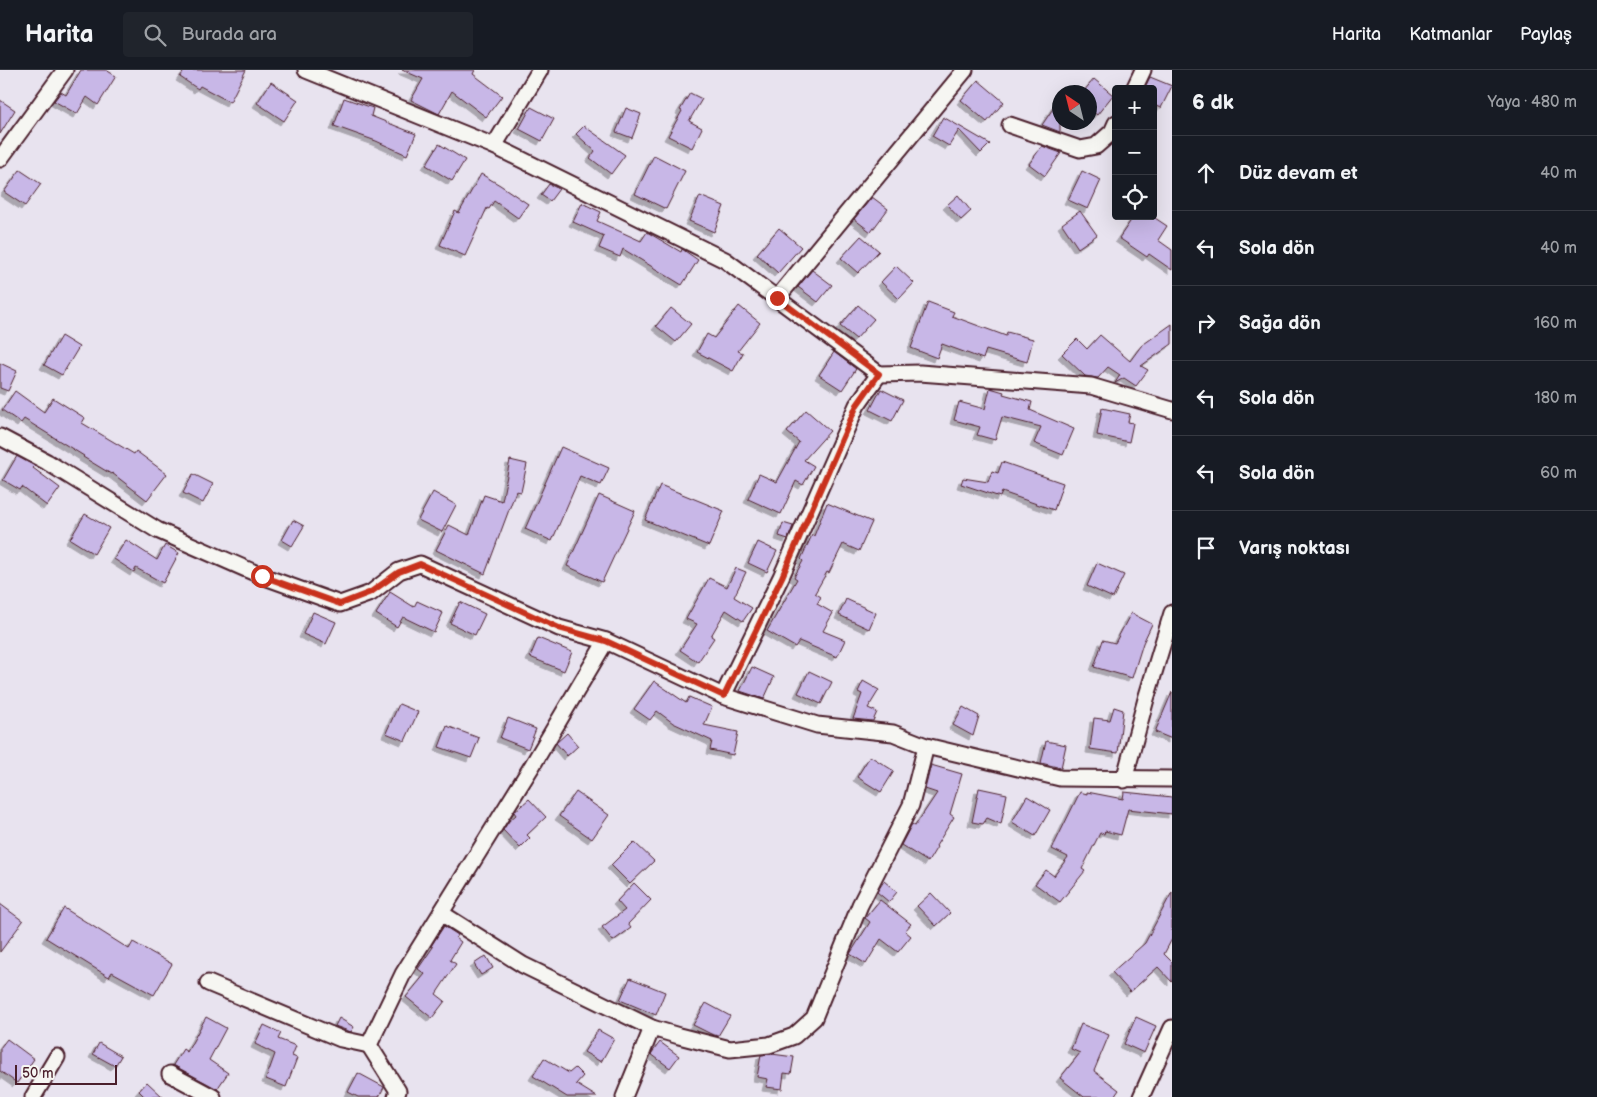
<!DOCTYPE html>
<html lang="tr">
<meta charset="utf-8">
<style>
:root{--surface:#171b24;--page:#20242c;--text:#f1f3f6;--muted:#9ea1a6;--line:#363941}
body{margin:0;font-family:"Balsamiq Sans",sans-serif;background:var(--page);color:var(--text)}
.controls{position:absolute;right:15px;top:15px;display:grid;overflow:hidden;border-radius:5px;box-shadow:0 5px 20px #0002}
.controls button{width:45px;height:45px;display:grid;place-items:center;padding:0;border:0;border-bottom:1px solid var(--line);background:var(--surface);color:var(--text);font:25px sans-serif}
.compass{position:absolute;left:1052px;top:15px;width:45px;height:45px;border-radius:50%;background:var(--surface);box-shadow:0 5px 20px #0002;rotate:325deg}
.scale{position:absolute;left:15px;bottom:12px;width:102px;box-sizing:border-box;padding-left:5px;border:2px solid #4a1f2b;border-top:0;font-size:14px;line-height:18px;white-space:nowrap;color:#4a1f2b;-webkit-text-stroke:4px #f6f6f2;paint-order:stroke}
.stop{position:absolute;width:15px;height:15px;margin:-11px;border:4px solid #c8321e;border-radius:50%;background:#fff}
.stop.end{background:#c8321e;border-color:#fff;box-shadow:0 1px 5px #0008}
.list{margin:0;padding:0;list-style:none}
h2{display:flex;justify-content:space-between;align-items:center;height:65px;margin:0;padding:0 20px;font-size:21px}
h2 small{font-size:16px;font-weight:400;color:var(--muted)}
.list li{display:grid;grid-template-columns:32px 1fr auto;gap:15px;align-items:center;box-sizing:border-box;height:75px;padding:0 20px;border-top:1px solid var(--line)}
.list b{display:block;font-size:19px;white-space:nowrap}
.list em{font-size:16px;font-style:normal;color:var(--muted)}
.icon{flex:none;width:28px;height:28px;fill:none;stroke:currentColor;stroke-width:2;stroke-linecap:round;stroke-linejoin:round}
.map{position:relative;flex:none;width:1172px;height:1027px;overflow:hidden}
header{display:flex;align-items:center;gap:30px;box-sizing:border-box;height:70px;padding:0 25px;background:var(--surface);border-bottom:1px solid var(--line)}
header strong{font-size:24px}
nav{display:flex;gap:28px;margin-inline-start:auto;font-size:18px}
.search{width:350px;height:45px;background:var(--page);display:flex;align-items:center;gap:12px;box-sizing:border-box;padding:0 18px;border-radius:5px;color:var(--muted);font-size:19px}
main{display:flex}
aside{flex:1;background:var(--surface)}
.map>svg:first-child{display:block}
</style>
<header>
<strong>Harita</strong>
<div class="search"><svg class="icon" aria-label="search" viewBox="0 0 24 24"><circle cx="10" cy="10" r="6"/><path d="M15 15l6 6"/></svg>Burada ara</div>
<nav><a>Harita</a><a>Katmanlar</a><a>Paylaş</a></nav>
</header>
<main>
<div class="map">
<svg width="1172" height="1027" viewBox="0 0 1172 1027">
<defs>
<filter id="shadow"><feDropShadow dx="-4" dy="4" stdDeviation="0" flood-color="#0004"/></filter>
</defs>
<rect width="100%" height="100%" fill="#e8e3ef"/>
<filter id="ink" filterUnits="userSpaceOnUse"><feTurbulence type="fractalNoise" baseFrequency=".02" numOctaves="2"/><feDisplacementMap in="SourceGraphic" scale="10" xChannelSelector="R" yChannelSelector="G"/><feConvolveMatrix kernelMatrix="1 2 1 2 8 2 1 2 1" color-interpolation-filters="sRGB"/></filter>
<g filter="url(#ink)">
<g fill="#c8b7e7" stroke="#4a1f2b" filter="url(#shadow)">
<polygon points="81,0 106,0 116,6 98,35 87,27 77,44 54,31 61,22 66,25"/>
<polygon points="185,0 246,0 230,32 200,16 198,19 180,7"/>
<polygon points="402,0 475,0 473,4 502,26 486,47 452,21 439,44 411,30 423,9"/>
<polygon points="1150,7 1172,16 1161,38 1153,35 1153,19 1144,19"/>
<polygon points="1094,9 1113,25 1097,45 1090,39 1090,22 1083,22"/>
<polygon points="978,10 1004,32 987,52 961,30"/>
<polygon points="271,12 298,30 284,51 257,33"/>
<polygon points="690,23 702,29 689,51 702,58 692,78 668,66 682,41 680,40"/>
<polygon points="344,28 373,38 371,46 416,64 407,85 376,71 334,56"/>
<polygon points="1060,28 1060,62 1042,55"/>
<polygon points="0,30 15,40 0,64"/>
<polygon points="531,37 554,49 542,71 519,59"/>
<polygon points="626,38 641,44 632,68 616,62"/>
<polygon points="943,47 959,56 990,74 981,83 959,60 949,76 932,66"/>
<polygon points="584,56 625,85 611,104 590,88 595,81 576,64"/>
<polygon points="439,74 465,90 452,111 426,95"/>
<polygon points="1042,76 1061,83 1045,106 1029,94"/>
<polygon points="654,85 685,101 666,139 635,124"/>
<polygon points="20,100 41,114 25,136 4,122"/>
<polygon points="1082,101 1101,110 1088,139 1068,130"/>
<polygon points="481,104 500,115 528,134 518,148 494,131 489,139 487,138 465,186 440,175 455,141 459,143"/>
<polygon points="549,114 559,119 550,131 541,125"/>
<polygon points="958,125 971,141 961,150 947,135"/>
<polygon points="700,126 724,136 714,162 689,151"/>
<polygon points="872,127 888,139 871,162 854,149"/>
<polygon points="582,133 601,142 597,151 641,171 647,162 681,182 682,179 698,190 682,215 623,179 620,187 599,178 604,166 573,152"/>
<polygon points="1080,141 1097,165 1078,178 1062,154"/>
<polygon points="1134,146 1152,146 1167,156 1158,170 1172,180 1172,200 1149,184 1147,187 1119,168"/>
<polygon points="779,158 801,177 778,203 757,184"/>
<polygon points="861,166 879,181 858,203 841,188"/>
<polygon points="896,196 914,213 899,229 881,212"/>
<polygon points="812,200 832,215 818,232 798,217"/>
<polygon points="928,232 954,242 952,246 1006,266 1007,262 1033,269 1027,292 986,280 983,289 942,274 937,288 911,278"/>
<polygon points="858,235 874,249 856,269 840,256"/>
<polygon points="739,236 760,253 738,281 743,283 733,301 697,282 707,264 714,268"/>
<polygon points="671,238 691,254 676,272 656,256"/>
<polygon points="1172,254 1172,274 1141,296 1148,300 1136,316 1124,308 1115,313 1120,305 1108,297 1098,308 1085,306 1062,284 1077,269 1087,279 1100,265 1130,291 1141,276"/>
<polygon points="61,266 79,277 62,305 44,295"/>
<polygon points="834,282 856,299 842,320 819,305"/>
<polygon points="0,293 17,301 8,321 0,318"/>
<polygon points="990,318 1004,322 1003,324 1032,332 1030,340 1074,359 1063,385 1034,373 1041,357 1002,347 995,370 977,365 980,357 954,350 959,332 985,339"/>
<polygon points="881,319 903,330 892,351 870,340"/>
<polygon points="15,321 44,342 53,328 85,348 82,353 134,384 136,381 167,404 147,430 112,403 111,404 83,387 84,386 24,349 21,353 2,340"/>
<polygon points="1102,338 1130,344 1128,352 1133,353 1129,372 1097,365"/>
<polygon points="806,340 830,361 804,390 814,396 803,415 796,411 781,444 748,429 759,404 777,412 799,372 787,362"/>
<polygon points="561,377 609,398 601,415 580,406 552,471 525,459"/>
<polygon points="17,386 35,396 33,398 60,418 47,436 22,417 20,420 3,410"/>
<polygon points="510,390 527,394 521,422 516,421 485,504 436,480 449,455 469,465 484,425 502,431"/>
<polygon points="1002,392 1063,413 1054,440 1002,422 1000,427 961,414 963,408 988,412 992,401 998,403"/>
<polygon points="193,404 213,414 203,433 183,423"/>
<polygon points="660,415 724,441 709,476 645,450"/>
<polygon points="433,422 456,435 442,462 418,450"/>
<polygon points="599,425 635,441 602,512 567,496"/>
<polygon points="827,433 872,452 859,481 843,474 829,503 827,502 815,523 821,527 817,534 833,543 823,561 845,570 837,587 799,571 795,577 767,561 797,509 794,507 803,491 801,489 812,465 814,466"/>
<polygon points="85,444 109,458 94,484 70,469"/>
<polygon points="293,450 304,456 292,476 282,470"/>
<polygon points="783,453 793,456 788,469 779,466"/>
<polygon points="126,470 157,490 165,475 179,483 163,513 136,498 134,502 114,489"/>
<polygon points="758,472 777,481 767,502 748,493"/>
<polygon points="1097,493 1124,505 1113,528 1087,516"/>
<polygon points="736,498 746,502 734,527 752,538 743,551 726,540 711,566 714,568 698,592 680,580 697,554 686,549 709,508 727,517"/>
<polygon points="390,522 414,537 417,531 443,543 434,562 403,547 397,557 376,544"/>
<polygon points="846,529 876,543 869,559 839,545"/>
<polygon points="460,532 485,544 475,565 450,553"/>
<polygon points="313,542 336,552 326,574 303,564"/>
<polygon points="1131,543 1152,554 1143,573 1132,608 1094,597 1103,570 1115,573"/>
<polygon points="538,568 572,582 564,601 530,587"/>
<polygon points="752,597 774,607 764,629 740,621"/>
<polygon points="809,601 832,612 821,634 798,623"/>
<polygon points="654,611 686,633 689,627 712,637 704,655 738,662 733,685 710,680 712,671 673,653 657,641 650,650 634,639"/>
<polygon points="863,611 879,620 868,638 877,642 873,651 853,649 862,624 858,622"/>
<polygon points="1172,622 1172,669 1155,662"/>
<polygon points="399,634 418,642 405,671 386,663"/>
<polygon points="963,637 979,646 973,666 953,655"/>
<polygon points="1114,637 1123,640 1118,683 1090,679 1094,648 1110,650"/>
<polygon points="508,648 536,659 528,679 500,668"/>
<polygon points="447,656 479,668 471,688 439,677"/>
<polygon points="567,663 578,676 567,686 556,673"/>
<polygon points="1046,671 1066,675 1061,698 1041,693"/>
<polygon points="870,686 894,701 881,722 857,707"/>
<polygon points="931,695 962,704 950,744 954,747 936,776 937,777 928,792 901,775 912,754 915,756 937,723 925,719"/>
<polygon points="979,718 1007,724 1001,754 987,748 983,754 972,752"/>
<polygon points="576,722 609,745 592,769 559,746"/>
<polygon points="1080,722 1087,724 1087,722 1123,729 1124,722 1172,727 1172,744 1128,739 1121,765 1105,761 1104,764 1100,763 1082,799 1085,801 1060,832 1035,814 1046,800 1054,806 1068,787 1052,779"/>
<polygon points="1027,726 1050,740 1035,766 1012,752"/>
<polygon points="529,729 546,747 527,765 530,768 520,778 503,760 509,751 516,745 514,742"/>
<polygon points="634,772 654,791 630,814 611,795"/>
<polygon points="884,811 897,822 889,832 877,822"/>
<polygon points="634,813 651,830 628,854 631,858 613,871 602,857 625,840 617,831"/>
<polygon points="1172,822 1172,869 1164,884 1172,892 1172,912 1158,897 1130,922 1112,902 1145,873"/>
<polygon points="931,823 950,843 936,856 917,836"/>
<polygon points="880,830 911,854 905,861 911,866 898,882 881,869 866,894 850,884 870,852 865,848"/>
<polygon points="0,834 23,851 0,882"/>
<polygon points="64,838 129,879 133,872 172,894 154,925 112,902 109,907 46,868"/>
<polygon points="444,856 458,865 456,868 461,872 450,890 456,894 436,924 445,931 432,948 406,927 425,904 418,899 433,877 431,876"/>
<polygon points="486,886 493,898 481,905 474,894"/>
<polygon points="630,908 665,922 656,945 620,930"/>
<polygon points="706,933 730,946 718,966 711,964 693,955"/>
<polygon points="206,947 226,958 209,990 228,1003 217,1019 173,995 183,979 187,982"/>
<polygon points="1136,947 1156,956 1144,983 1124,974"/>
<polygon points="339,948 354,957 351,962 335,956"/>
<polygon points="1081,954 1109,965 1094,1001 1119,1020 1114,1027 1084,1027 1060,1008 1080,983 1071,979"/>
<polygon points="264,955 281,963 278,969 296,976 292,986 297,988 286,1017 266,1009 275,984 255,974"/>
<polygon points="598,960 614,969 601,992 584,982"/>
<polygon points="7,969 34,989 17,1013 0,1001 0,978"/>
<polygon points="660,972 679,986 670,998 651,984"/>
<polygon points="99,973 121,986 115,996 93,984"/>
<polygon points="772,984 794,987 791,1004 784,1003 782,1019 766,1017 768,1009 757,1007 761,985"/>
<polygon points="544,988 569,1003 575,998 583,1006 576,1014 597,1027 567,1027 533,1006"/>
<polygon points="358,1003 384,1017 379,1027 358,1027 348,1022"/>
<polygon points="147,1012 163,1027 145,1027 139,1021"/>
</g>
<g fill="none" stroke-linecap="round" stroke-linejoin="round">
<g stroke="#4a1f2b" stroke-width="19">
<g id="minor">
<polyline points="306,0 494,76 725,190 879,304 920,303 1091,316 1172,340"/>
<polyline points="1134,19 1143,0"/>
<polyline points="1010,55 1080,79 1096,76 1112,62 1116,53"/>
<polyline points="494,76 540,0"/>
<polyline points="0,89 65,0"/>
<polyline points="777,228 965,0"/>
<polyline points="0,367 47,392 157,460 262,506 340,534 371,523 399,501 420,494 559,558 606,571 723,626 817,655 893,663 926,676 1060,708 1172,709"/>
<polyline points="723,626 781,507 857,335 879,304"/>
<polyline points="1124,710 1146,629 1172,543"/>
<polyline points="441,843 523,895 652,958 679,966 730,979 769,975 794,966 814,948 860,835 911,735 926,676"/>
<polyline points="208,913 341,969 369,975"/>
<polyline points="170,1004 213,1027"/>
<polyline points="33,1027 57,987"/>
<polyline points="396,1027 398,1021 369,975 403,904 532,696 606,571"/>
<polyline points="624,1027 652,958"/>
<polyline points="1141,1027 1172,958"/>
</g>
</g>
<use href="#minor" stroke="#f6f6f2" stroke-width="15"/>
</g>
</g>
<g fill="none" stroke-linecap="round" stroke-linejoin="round" filter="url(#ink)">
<polyline stroke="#c8321e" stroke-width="6" points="262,506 340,534 371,522 399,502 420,494 559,558 606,571 724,626 782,507 857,335 879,304 777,228"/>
</g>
</svg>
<div class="controls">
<button>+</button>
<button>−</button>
<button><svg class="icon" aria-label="locate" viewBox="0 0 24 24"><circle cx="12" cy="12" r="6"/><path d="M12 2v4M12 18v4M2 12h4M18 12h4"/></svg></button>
</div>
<svg class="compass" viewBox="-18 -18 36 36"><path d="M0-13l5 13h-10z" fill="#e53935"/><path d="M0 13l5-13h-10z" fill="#9ea1a6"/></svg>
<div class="scale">50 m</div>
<div class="stop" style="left:262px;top:506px"></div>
<div class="stop end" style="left:777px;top:228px"></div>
</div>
<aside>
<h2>6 dk<small>Yaya · 480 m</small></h2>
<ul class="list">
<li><svg class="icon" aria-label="ahead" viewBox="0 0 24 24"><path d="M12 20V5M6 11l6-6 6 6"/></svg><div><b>Düz devam et</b></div><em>40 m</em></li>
<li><svg class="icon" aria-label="left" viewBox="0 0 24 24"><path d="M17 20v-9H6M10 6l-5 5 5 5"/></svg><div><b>Sola dön</b></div><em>40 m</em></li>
<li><svg class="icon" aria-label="right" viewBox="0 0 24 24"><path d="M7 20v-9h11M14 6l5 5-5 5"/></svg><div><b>Sağa dön</b></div><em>160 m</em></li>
<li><svg class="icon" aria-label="left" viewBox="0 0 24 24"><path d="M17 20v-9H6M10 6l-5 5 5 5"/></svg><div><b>Sola dön</b></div><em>180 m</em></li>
<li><svg class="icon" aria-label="left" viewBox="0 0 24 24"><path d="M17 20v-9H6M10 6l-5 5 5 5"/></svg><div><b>Sola dön</b></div><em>60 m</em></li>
<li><svg class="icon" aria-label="arrive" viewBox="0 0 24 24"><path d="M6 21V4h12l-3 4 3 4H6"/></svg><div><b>Varış noktası</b></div></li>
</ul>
</aside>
</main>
